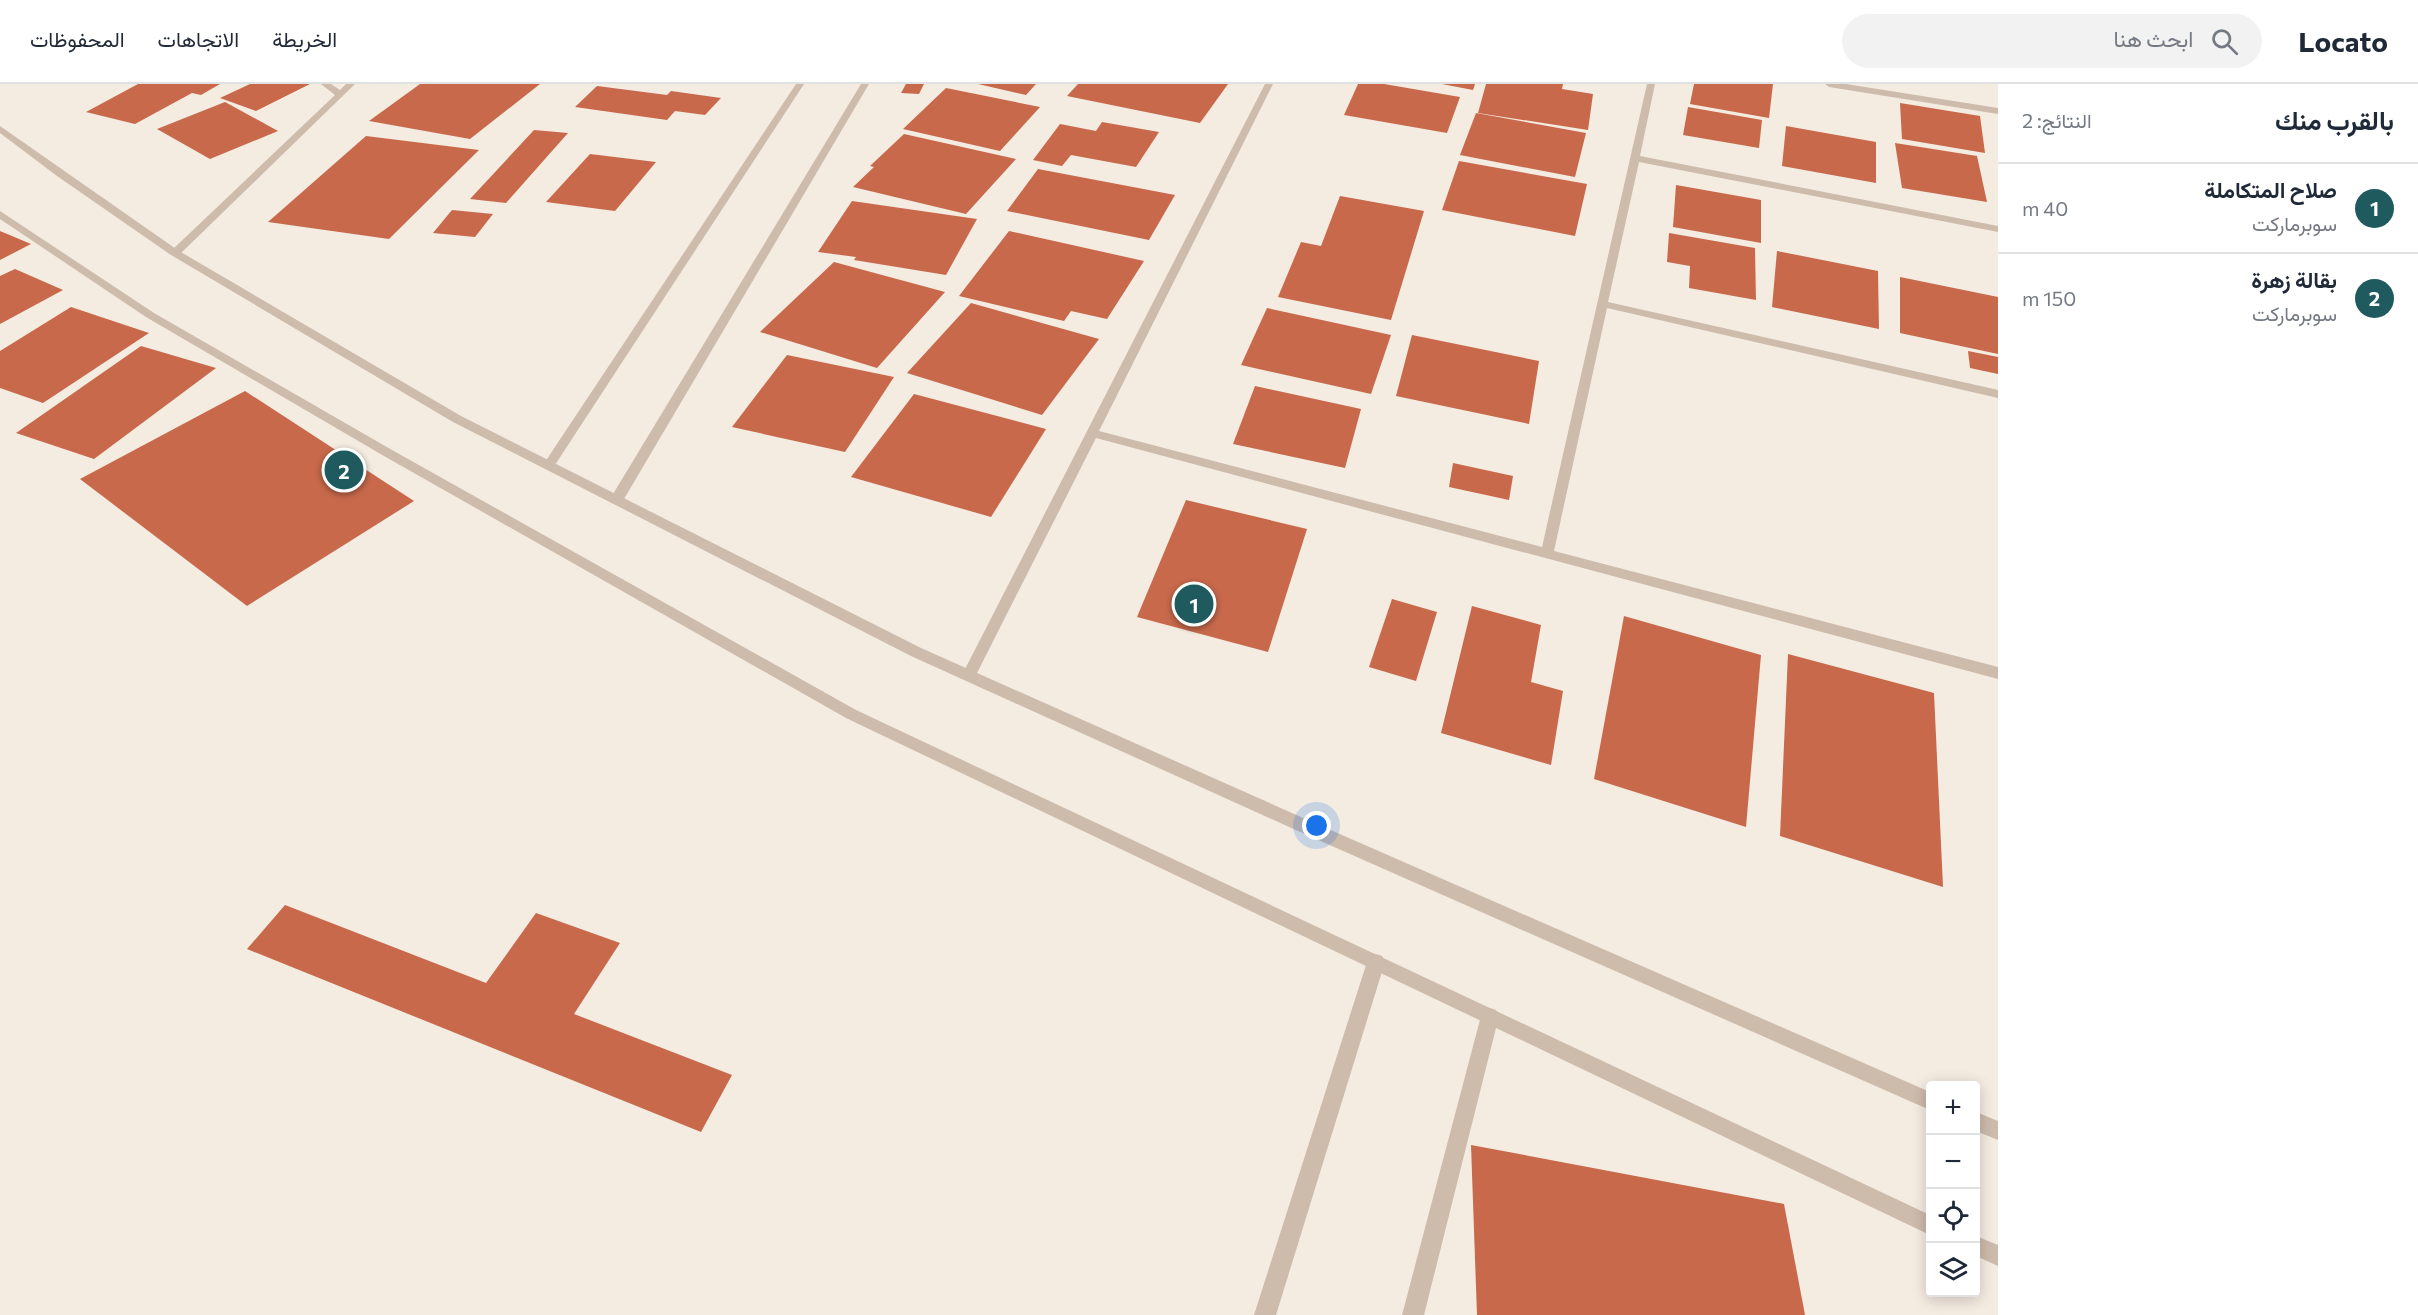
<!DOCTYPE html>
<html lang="ar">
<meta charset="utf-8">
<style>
:root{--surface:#fff;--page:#f2f2f3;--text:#1f2937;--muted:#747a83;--line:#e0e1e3;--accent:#1f5a5e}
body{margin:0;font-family:Commissioner,Vazirmatn,sans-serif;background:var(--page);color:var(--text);direction:rtl}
.controls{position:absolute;right:18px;bottom:18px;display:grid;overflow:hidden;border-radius:6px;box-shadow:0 3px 15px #0003}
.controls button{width:54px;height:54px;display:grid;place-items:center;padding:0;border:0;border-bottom:2px solid var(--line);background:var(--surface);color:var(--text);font:30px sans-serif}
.you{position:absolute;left:1317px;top:742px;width:21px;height:21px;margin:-15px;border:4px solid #fff;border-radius:50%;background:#1a73e8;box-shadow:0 0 0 9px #1a73e833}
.badge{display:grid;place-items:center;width:39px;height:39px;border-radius:50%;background:var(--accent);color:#fff;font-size:20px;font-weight:700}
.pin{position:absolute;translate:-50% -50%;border:3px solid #fff;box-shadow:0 2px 6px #0006}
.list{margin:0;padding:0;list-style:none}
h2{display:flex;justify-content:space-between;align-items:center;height:78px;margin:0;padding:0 24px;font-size:26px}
h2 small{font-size:20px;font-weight:400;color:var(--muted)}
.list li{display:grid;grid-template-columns:39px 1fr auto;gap:18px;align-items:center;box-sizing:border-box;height:90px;padding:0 24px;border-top:2px solid var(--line)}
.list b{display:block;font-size:22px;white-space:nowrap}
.list p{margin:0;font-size:20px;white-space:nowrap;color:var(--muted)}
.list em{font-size:20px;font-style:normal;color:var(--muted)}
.icon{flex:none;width:33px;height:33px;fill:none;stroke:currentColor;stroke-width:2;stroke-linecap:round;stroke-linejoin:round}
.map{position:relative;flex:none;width:1998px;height:1231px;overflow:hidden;direction:ltr}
header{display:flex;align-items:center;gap:36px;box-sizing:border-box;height:84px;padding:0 30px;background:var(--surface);border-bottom:2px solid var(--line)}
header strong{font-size:28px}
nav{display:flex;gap:33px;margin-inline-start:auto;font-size:21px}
.search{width:420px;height:54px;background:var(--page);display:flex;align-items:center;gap:15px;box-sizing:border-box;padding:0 21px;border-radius:33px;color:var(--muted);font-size:22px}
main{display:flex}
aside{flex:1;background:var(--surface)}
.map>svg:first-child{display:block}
</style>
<header>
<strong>Locato</strong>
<div class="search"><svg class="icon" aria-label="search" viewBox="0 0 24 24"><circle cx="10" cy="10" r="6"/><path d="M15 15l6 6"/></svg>ابحث هنا</div>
<nav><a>الخريطة</a><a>الاتجاهات</a><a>المحفوظات</a></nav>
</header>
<main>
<aside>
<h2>بالقرب منك<small>النتائج: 2</small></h2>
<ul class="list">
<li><span class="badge">1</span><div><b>صلاح المتكاملة</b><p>سوبرماركت</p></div><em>40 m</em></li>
<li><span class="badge">2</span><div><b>بقالة زهرة</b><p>سوبرماركت</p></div><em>150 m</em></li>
</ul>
</aside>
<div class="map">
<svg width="1998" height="1231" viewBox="0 0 1998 1231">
<rect width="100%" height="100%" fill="#f4ebe1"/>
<g fill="#c8694b">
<polygon points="138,0 220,0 201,11 192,9 135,40 86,28"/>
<polygon points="250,0 310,0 256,27 220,14"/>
<polygon points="420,0 540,0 470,55 369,37"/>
<polygon points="906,0 924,0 919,10 901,9"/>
<polygon points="978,0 1036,0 1026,11"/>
<polygon points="1078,0 1228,0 1200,39 1067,12"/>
<polygon points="1358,0 1384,0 1460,13 1447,49 1344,31"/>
<polygon points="1442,0 1475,0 1473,6"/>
<polygon points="1486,0 1563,0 1562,5 1593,10 1588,46 1478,29"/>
<polygon points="1694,0 1773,0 1769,34 1690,20"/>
<polygon points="597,2 667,11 671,7 721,14 705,31 675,27 667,36 575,23"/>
<polygon points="946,4 1040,23 1000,67 903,45"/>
<polygon points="225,18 278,47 210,75 157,45"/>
<polygon points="1900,19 1980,32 1985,69 1902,55"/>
<polygon points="1688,23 1762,36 1759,64 1683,51"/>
<polygon points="1476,29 1586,49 1575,93 1460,71"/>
<polygon points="1102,38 1159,48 1136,83 1071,71 1062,82 1033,76 1060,40 1096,47"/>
<polygon points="1786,42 1876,58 1876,99 1782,82"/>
<polygon points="534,46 568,49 506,119 470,115"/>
<polygon points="904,50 1016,75 966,130 853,103 874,83 870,82"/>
<polygon points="366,52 479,66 389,155 268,138"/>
<polygon points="1895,59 1977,72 1987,118 1902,104"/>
<polygon points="590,70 656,78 615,127 546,118"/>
<polygon points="1459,77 1587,100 1575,152 1442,126"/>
<polygon points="1038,85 1175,111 1149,156 1007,127"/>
<polygon points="1676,101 1761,116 1761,159 1673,143"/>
<polygon points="1340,112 1424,127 1391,236 1278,213 1301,158 1321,162"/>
<polygon points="852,117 977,135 946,191 854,176 856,173 818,168"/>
<polygon points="452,126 493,130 475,153 433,149"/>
<polygon points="0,147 31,160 0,176"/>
<polygon points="1009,147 1144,177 1107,235 1071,227 1064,237 959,212"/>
<polygon points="1669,149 1755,164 1756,216 1689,204 1690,182 1667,178"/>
<polygon points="1777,167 1878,187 1879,245 1772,223"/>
<polygon points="834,178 945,208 877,284 760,248"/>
<polygon points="15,185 63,206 0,240 0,192"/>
<polygon points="1900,193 1998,213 1998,270 1900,249"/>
<polygon points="971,219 1099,255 1042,331 907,289"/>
<polygon points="71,223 149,249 43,319 0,304 0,267"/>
<polygon points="1267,224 1391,251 1371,310 1241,281"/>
<polygon points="1412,251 1539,277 1529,340 1396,312"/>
<polygon points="141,262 216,284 94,375 16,349"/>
<polygon points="1968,267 1998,273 1998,290 1970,284"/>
<polygon points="787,271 894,293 845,368 732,343"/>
<polygon points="1255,302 1361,325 1345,384 1233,360"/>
<polygon points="245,307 414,417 247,522 80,395"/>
<polygon points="914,310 1046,345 991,433 851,393"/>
<polygon points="1453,379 1513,392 1509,416 1449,403"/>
<polygon points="1186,416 1307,445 1268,568 1137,533"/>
<polygon points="1392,515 1437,528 1416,597 1369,583"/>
<polygon points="1472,522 1541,541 1531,598 1563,607 1551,681 1441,649"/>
<polygon points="1624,532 1761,571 1746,743 1594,695"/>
<polygon points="1788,570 1934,609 1943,803 1780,752"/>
<polygon points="285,821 486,899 536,829 620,859 574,930 732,991 701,1048 247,865"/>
<polygon points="1471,1061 1784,1120 1805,1231 1477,1231"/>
</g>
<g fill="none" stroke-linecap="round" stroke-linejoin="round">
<g fill="#cdbbac" fill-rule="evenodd">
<polygon points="321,0 331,0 340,6 346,0 355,0 179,171 171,171 171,167 335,11"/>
<polygon points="796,0 804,0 553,384 545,384 543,381 545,378"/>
<polygon points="861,0 869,0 624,415 622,418 612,418 610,415"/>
<polygon points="1265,0 1273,0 1099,347 1542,463 1647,0 1655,0 1640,72 1998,142 1998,148 1639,78 1608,218 1998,306 1998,314 1607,224 1554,467 1998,583 1998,595 1096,354 976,591 974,595 964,595 962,591"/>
<polygon points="1825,0 1846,0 1998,24 1998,30 1829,3"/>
<polygon points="1376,870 1382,872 1385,878 1276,1231 1254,1231 1367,878 1370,872"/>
<polygon points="1490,924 1496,926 1499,932 1424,1231 1402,1231 1481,932 1484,926"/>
</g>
<g fill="#cdbbac" fill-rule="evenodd">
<polygon points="0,42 179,167 461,332 921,564 1310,737 1930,1008 1930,1026 1298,747 911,572 453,338 171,171 57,92 0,49"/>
<polygon points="0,127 154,229 392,366 856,626 1930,1131 1930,1151 846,634 384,372 146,233 0,135"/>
<polygon points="1976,1028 1998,1037 1998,1056 1976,1047"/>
<polygon points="1976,1152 1998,1161 1998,1182 1976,1172"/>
</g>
</g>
</svg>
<div class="controls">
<button>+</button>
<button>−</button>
<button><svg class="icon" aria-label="locate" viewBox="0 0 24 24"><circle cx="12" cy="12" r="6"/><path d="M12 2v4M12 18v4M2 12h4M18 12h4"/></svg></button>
<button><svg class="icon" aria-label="layers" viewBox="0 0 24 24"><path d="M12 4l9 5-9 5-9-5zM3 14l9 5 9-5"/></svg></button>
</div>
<div class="you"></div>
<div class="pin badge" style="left:1194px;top:520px">1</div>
<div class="pin badge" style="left:344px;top:386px">2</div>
</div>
</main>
